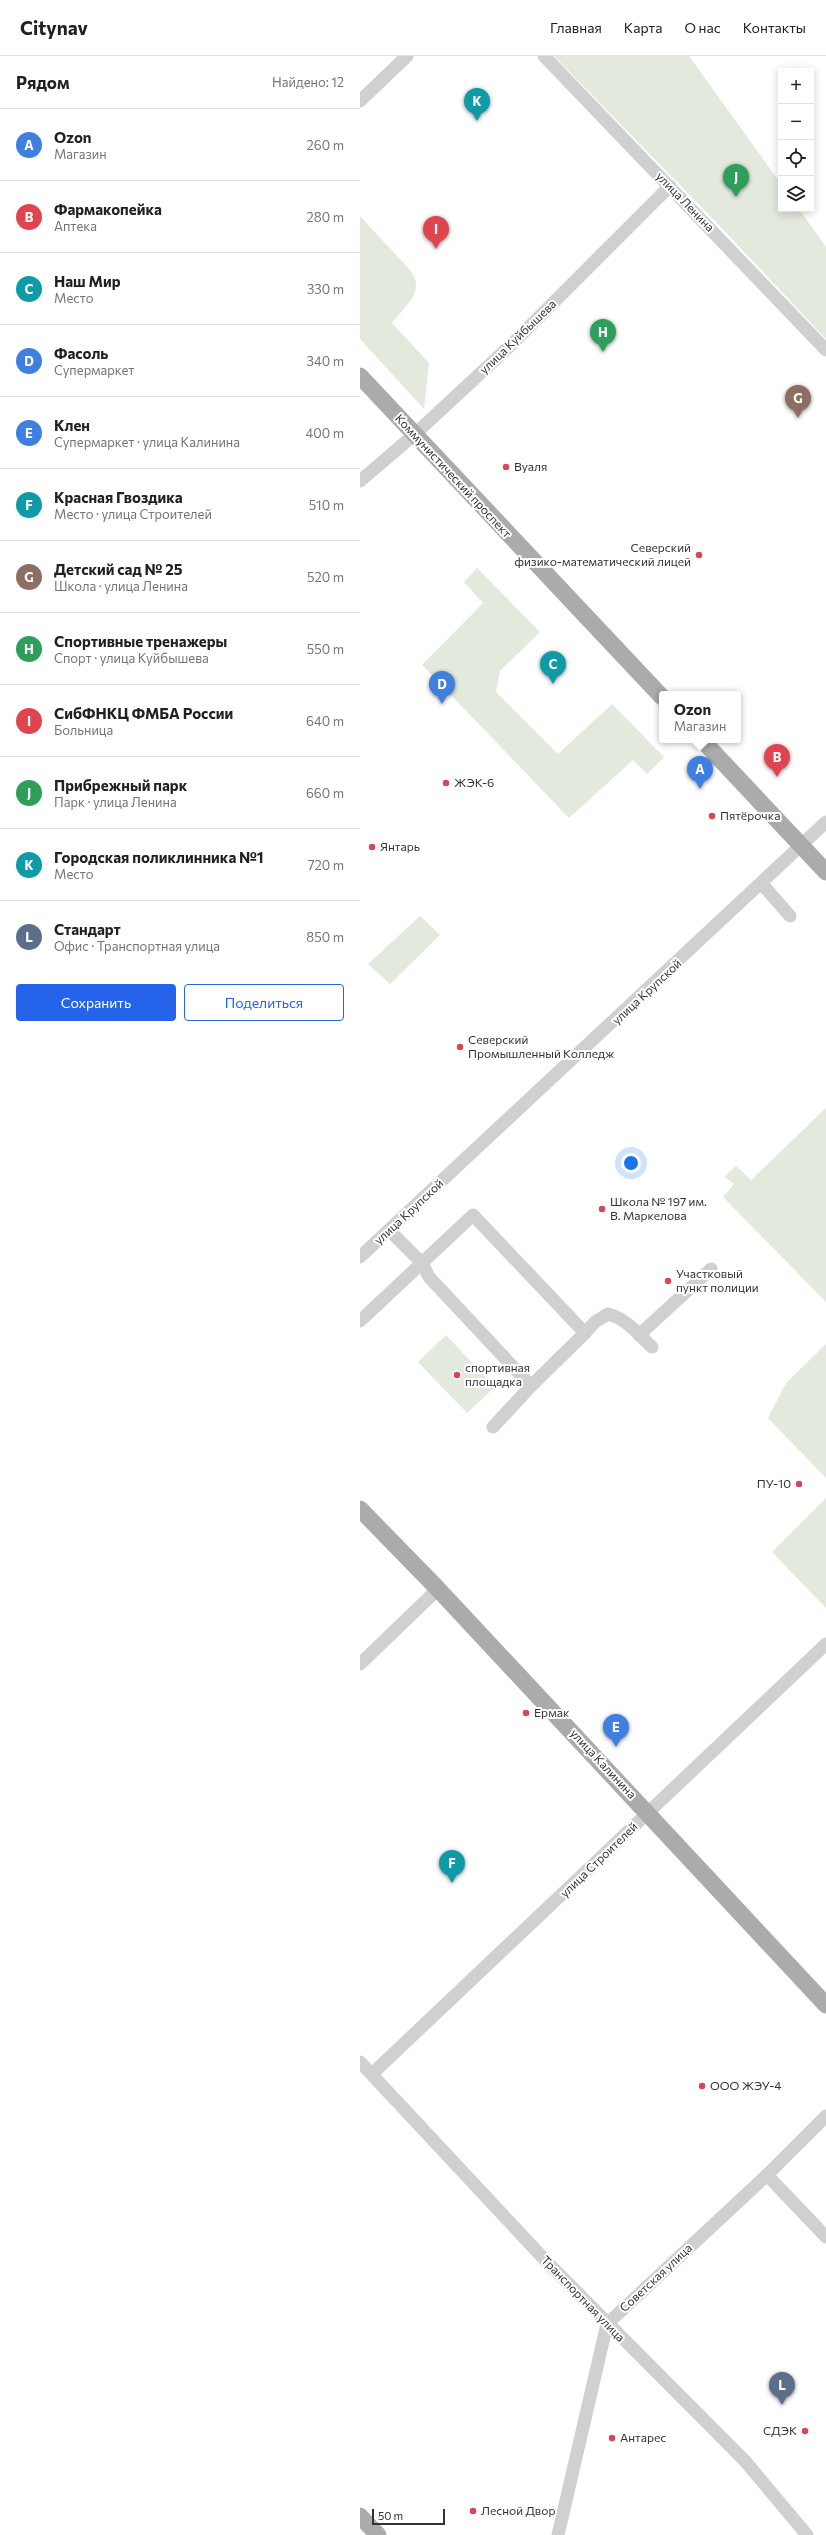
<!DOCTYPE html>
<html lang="ru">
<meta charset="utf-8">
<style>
:root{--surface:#fff;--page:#f6f6f6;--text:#202124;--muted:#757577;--line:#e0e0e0;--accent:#2563eb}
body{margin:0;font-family:Commissioner,sans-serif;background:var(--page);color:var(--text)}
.controls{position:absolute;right:12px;top:12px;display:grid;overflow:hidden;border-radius:4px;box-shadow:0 2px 10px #0003}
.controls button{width:36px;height:36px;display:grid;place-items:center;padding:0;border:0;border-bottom:1px solid var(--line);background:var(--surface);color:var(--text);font:20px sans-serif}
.scale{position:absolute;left:12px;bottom:10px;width:73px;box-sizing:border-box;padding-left:4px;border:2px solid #333;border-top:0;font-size:11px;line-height:14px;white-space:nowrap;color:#333;-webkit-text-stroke:3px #fff;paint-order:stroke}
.you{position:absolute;left:271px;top:1107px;width:14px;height:14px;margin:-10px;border:3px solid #fff;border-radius:50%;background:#1a73e8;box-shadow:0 0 0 6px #1a73e833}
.badge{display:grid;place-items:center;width:26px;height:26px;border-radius:50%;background:var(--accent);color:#fff;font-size:13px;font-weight:700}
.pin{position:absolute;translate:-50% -33px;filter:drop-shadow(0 1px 2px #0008)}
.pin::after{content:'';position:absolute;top:21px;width:14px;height:12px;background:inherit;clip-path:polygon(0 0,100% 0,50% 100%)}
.popup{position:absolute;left:299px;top:635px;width:82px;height:52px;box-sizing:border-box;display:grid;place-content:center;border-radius:4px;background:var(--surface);filter:drop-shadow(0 1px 3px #0005);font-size:13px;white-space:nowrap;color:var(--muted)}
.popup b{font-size:15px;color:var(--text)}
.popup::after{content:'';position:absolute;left:50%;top:100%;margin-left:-8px;border:8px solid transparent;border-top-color:var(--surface)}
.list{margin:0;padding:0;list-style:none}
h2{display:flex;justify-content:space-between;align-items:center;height:52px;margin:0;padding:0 16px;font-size:17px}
h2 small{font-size:13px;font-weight:400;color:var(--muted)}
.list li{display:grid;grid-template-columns:26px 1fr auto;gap:12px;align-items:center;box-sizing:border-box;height:72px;padding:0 16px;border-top:1px solid var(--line)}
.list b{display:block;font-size:15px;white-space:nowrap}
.list p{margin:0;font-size:13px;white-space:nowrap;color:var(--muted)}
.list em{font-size:13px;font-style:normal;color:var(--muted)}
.actions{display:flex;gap:8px;padding:12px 16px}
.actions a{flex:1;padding:9px 0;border:1px solid var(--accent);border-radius:4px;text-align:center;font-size:14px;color:var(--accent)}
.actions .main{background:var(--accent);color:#fff}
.icon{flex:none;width:22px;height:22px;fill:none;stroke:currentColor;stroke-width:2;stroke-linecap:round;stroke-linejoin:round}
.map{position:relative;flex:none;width:466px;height:2479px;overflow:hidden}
header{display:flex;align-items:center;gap:24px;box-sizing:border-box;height:56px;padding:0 20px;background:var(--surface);border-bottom:1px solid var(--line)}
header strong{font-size:19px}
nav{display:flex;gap:22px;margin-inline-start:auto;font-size:14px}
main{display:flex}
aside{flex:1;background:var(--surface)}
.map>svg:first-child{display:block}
</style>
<header>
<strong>Citynav</strong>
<nav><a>Главная</a><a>Карта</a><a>О нас</a><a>Контакты</a></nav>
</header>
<main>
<aside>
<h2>Рядом<small>Найдено: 12</small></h2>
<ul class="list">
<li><span class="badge" style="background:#3f7fe0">A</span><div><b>Ozon</b><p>Магазин</p></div><em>260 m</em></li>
<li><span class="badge" style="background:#e0444e">B</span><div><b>Фармакопейка</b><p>Аптека</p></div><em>280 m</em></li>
<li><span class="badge" style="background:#0f9aa8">C</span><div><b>Наш Мир</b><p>Место</p></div><em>330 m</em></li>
<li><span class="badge" style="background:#3f7fe0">D</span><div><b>Фасоль</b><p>Супермаркет</p></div><em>340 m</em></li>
<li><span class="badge" style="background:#3f7fe0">E</span><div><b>Клен</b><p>Супермаркет · улица Калинина</p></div><em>400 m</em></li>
<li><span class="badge" style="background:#0f9aa8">F</span><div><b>Красная Гвоздика</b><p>Место · улица Строителей</p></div><em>510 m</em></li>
<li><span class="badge" style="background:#8d6e63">G</span><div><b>Детский сад № 25</b><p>Школа · улица Ленина</p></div><em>520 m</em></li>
<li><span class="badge" style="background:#2e9e5b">H</span><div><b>Спортивные тренажеры</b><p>Спорт · улица Куйбышева</p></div><em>550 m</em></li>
<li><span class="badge" style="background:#e0444e">I</span><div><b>СибФНКЦ ФМБА России</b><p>Больница</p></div><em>640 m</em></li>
<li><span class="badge" style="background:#2e9e5b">J</span><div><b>Прибрежный парк</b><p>Парк · улица Ленина</p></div><em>660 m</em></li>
<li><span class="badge" style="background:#0f9aa8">K</span><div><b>Городская поликлинника №1</b><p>Место</p></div><em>720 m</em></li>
<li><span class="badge" style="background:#5c6f8a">L</span><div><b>Стандарт</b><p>Офис · Транспортная улица</p></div><em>850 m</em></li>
</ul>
<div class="actions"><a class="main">Сохранить</a><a>Поделиться</a></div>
</aside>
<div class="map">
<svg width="466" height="2479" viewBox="0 0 466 2479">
<rect width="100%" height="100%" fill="#fff"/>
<g fill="#e3e9dd">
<polygon points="194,0 329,0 421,128 421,153 439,153 466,191 466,283 355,165"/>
<path d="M0 160 50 214C67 235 44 251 32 267L69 307 64 353 0 283Z"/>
<polygon points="117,512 180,576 140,615 136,636 198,698 252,648 304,701 287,718 273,704 209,762 62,609 123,547 104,526"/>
<polygon points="60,860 80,879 30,928 8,908"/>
<polygon points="466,1052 466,1246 363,1141 374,1128 364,1121 376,1110 391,1124"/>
<polygon points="86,1279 135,1331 107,1357 58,1306"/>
<polygon points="466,1288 466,1422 408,1362 426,1327"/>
<polygon points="466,1442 466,1552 412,1496"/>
</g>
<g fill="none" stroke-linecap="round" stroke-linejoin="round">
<g stroke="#d0d0d0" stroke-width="13">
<polyline points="184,0 466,294"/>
<polyline points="0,45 47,0"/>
<polyline points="0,425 55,378 153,287 310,130"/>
<polyline points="402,828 430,860"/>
<polyline points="29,1174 62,1207 69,1221 171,1330 133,1371"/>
<polyline points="0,1201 466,766"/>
<polyline points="0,1265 113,1159 225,1277 171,1330"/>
<path d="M225 1277 235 1266 248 1258C267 1263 278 1278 292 1291"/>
<polyline points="279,1279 351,1213"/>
<polyline points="0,1608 78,1533"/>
<polyline points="0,2006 185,2204 385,2405 447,2479"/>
<polyline points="12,2018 466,1588"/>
<polyline points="407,2119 466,2181"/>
<polyline points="198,2479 247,2268 407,2119 466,2060"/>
</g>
<g stroke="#ababab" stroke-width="17">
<polyline points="0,320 302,641"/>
<polyline points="342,684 466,816"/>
<polyline points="0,1453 78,1533 466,1949"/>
<polyline points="0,2460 18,2479"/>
</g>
</g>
<g fill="#d84756" stroke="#fff" stroke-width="1.5">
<circle cx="146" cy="411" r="4"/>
<circle cx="339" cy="499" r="4"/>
<circle cx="86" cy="727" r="4"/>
<circle cx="352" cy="760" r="4"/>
<circle cx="12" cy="791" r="4"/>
<circle cx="100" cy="991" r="4"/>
<circle cx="242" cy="1153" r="4"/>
<circle cx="308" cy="1225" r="4"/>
<circle cx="97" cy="1319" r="4"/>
<circle cx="439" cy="1428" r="4"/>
<circle cx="166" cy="1657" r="4"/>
<circle cx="342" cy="2030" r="4"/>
<circle cx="445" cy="2375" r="4"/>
<circle cx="252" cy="2382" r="4"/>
<circle cx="113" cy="2455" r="4"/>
</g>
<g text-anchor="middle" stroke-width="4" stroke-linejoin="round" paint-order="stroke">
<g font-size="12" fill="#333" stroke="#fff">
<text transform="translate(325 146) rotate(46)" y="4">улица Ленина</text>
<text transform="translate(158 281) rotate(-44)" y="4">улица Куйбышева</text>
<text transform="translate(93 420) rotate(47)" y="4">Коммунистический проспект</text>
<text transform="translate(287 936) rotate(-43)" y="4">улица Крупской</text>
<text transform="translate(49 1156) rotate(-43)" y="4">улица Крупской</text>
<text transform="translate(243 1708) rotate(47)" y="4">улица Калинина</text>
<text transform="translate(239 1804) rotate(-44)" y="4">улица Строителей</text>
<text transform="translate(296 2222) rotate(-43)" y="4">Советская улица</text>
<text transform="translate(223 2243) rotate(46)" y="4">Транспортная улица</text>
</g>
<g font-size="12" fill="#333" stroke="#fff" text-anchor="start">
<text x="154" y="415">Вуаля</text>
<text x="331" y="496" text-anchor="end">Северский<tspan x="331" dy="14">физико-математический лицей</tspan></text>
<text x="94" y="731">ЖЭК-6</text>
<text x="360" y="764">Пятёрочка</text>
<text x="20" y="795">Янтарь</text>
<text x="108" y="988">Северский<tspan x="108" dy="14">Промышленный Колледж</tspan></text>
<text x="250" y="1150">Школа № 197 им.<tspan x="250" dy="14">В. Маркелова</tspan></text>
<text x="316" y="1222">Участковый<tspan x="316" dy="14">пункт полиции</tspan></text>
<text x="105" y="1316">спортивная<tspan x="105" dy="14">площадка</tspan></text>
<text x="431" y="1432" text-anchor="end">ПУ-10</text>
<text x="174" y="1661">Ермак</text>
<text x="350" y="2034">ООО ЖЭУ-4</text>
<text x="437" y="2379" text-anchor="end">СДЭК</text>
<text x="260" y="2386">Антарес</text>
<text x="121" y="2459">Лесной Двор</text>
</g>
</g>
</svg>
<div class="controls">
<button>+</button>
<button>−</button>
<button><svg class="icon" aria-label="locate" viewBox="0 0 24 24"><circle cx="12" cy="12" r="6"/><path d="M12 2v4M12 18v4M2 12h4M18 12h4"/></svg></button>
<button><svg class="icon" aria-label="layers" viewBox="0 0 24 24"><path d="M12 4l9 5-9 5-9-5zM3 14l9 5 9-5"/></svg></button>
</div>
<div class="scale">50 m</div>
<div class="you"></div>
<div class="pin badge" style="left:340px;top:733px;background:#3f7fe0">A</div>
<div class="popup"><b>Ozon</b>Магазин</div>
<div class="pin badge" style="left:417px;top:721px;background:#e0444e">B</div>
<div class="pin badge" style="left:193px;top:628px;background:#0f9aa8">C</div>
<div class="pin badge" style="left:82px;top:648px;background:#3f7fe0">D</div>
<div class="pin badge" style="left:256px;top:1691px;background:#3f7fe0">E</div>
<div class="pin badge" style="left:92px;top:1827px;background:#0f9aa8">F</div>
<div class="pin badge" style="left:438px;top:362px;background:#8d6e63">G</div>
<div class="pin badge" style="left:243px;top:296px;background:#2e9e5b">H</div>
<div class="pin badge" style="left:76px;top:193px;background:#e0444e">I</div>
<div class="pin badge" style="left:376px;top:141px;background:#2e9e5b">J</div>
<div class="pin badge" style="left:117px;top:65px;background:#0f9aa8">K</div>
<div class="pin badge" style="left:422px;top:2349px;background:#5c6f8a">L</div>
</div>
</main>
